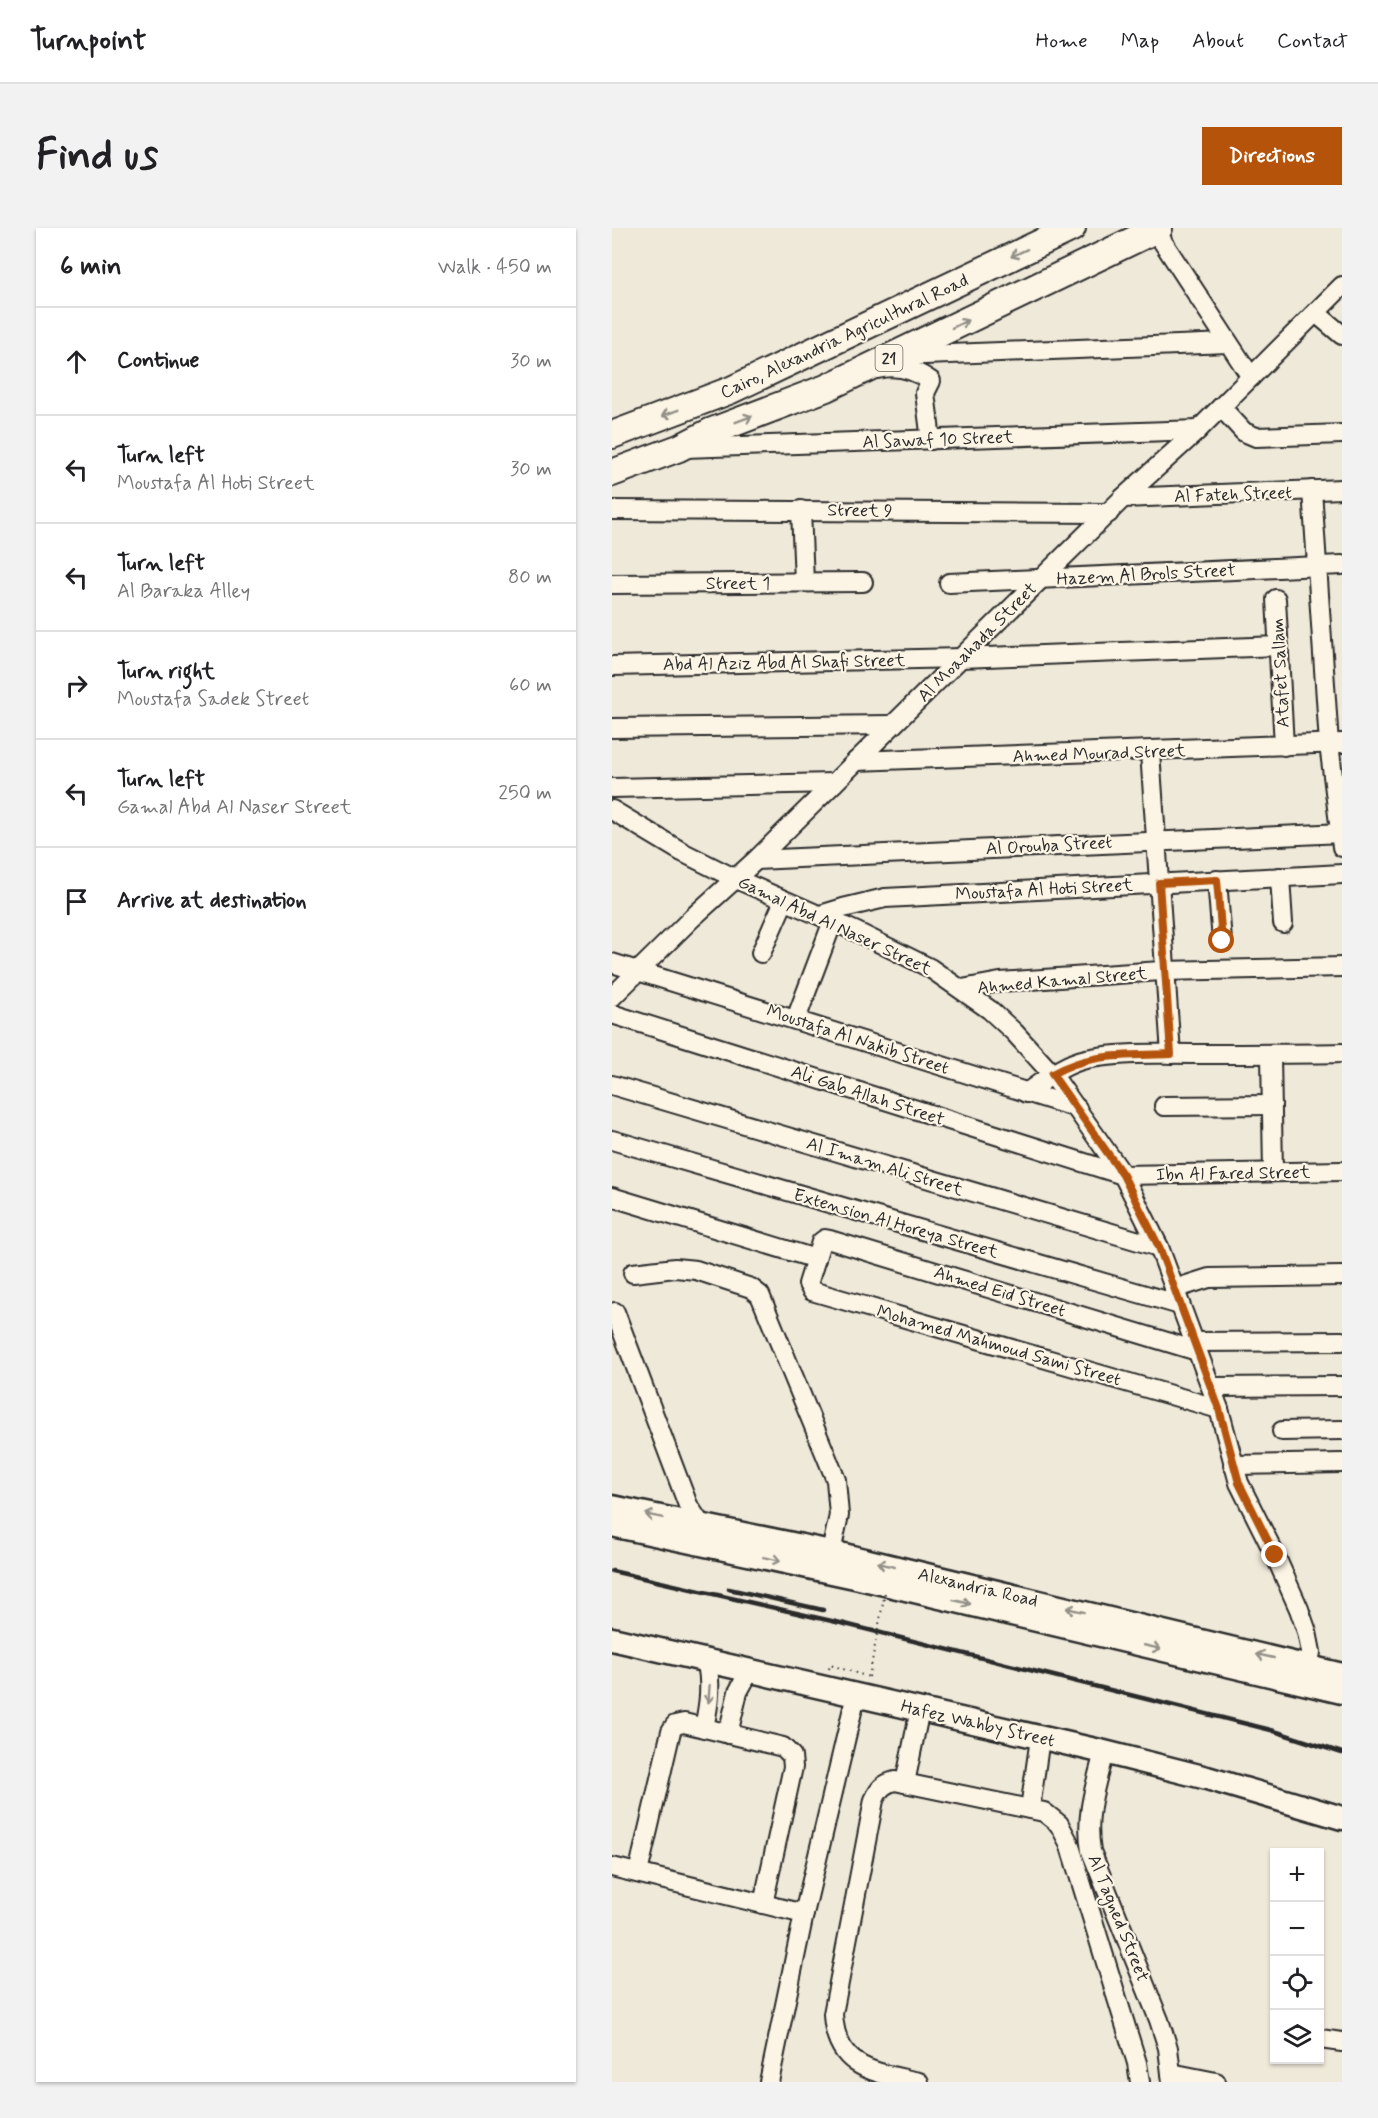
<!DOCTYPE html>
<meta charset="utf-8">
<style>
:root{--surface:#fff;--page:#f2f2f2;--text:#202124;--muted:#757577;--line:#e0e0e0;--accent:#b45309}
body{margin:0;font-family:Mynerve,sans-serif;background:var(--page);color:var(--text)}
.controls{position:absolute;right:18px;bottom:18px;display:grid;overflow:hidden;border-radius:0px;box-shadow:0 2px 4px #0004}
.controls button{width:54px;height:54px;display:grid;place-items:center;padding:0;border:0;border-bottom:2px solid var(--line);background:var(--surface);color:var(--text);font:30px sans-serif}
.stop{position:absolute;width:18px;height:18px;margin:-14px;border:4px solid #b45309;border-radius:50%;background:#fff}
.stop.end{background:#b45309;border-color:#fff;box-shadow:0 2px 6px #0008}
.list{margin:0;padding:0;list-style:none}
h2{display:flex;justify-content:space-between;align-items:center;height:78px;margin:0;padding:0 24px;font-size:26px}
h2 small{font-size:20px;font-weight:400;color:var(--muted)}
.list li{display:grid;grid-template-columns:39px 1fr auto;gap:18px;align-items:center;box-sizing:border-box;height:108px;padding:0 24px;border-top:2px solid var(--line)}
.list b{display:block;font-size:22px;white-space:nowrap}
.list p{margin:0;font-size:20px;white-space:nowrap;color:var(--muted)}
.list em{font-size:20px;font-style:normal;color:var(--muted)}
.icon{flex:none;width:33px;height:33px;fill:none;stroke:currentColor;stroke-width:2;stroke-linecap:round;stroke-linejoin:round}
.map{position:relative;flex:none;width:730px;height:1854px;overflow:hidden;border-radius:0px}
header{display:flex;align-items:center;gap:36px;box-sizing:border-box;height:84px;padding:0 30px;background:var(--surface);border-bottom:2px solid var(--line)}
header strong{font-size:28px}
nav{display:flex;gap:33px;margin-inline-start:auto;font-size:21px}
.intro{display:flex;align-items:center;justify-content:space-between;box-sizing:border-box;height:144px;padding:0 36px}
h1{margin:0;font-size:42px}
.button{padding:15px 27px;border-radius:0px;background:var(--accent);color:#fff;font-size:21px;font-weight:700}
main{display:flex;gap:36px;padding:0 36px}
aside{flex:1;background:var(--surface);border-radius:0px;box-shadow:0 2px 4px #0004}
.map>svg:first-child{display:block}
</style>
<header>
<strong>Turnpoint</strong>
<nav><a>Home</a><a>Map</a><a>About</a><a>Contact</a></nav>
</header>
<div class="intro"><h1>Find us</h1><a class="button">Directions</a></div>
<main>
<aside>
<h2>6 min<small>Walk · 450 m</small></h2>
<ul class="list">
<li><svg class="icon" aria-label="ahead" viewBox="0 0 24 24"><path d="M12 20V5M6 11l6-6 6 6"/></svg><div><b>Continue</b></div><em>30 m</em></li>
<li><svg class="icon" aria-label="left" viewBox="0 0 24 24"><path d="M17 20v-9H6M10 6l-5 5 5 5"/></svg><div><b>Turn left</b><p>Moustafa Al Hoti Street</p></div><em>30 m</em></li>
<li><svg class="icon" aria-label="left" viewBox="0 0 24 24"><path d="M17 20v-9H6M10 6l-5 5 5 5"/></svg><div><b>Turn left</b><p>Al Baraka Alley</p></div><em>80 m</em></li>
<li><svg class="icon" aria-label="right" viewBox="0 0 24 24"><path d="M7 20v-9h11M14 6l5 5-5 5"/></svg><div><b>Turn right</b><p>Moustafa Sadek Street</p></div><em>60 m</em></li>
<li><svg class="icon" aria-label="left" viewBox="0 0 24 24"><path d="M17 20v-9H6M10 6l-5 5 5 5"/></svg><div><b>Turn left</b><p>Gamal Abd Al Naser Street</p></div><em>250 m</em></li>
<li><svg class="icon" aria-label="arrive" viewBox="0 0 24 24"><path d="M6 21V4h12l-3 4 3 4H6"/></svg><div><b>Arrive at destination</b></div></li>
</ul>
</aside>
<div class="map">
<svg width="730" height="1854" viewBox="0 0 730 1854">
<rect width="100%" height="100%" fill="#efe9da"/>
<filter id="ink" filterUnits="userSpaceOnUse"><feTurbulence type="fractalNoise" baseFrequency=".0167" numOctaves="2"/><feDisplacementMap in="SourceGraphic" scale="12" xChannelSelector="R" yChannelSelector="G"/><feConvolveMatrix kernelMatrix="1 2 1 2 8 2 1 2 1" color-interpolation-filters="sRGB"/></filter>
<g filter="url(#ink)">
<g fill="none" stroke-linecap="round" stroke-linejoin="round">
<g stroke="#2b2b2b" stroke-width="22">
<g id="minor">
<polyline points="543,2 639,149"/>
<polyline points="704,85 730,107"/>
<polyline points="288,128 616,115"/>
<path d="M265 141C285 136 302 141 319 153L313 165 319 212"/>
<polyline points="609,179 632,204 644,209 730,206"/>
<polyline points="72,220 586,202"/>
<polyline points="700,262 717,516 730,619"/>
<polyline points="511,270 730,261"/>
<polyline points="0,282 497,285"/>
<polyline points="189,282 192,354"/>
<polyline points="337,355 730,337"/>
<polyline points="0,356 251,354"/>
<polyline points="664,371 672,518"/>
<polyline points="0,438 349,430 667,418"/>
<polyline points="0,500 280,497"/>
<polyline points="538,524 559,826"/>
<polyline points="244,533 730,515"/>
<polyline points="0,560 222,555"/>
<polyline points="0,582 70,624 124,651 245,704 318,740 378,782 402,804 440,846 511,947 547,1019 607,1181 627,1255 663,1327 687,1381 695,1404 699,1424 694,1451"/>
<polyline points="144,632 730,605"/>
<polyline points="668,649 671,695"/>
<polyline points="605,652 610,713"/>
<polyline points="208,687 231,680 273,670 730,646"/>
<polyline points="149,725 172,673"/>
<polyline points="0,735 465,880"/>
<polyline points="350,761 388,754 549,743 730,739"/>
<polyline points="0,769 80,690 144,632 511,270 586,202 730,58"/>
<polyline points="0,786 511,947 730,943"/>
<polyline points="184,791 221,693"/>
<polyline points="659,827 661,944"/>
<polyline points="0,857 547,1019"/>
<path d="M414 865C433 852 451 836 474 831 507 824 545 826 579 826 629 826 680 826 730 825"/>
<polyline points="552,878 660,877"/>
<polyline points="0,912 568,1077"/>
<polyline points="0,969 204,1031"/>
<polyline points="21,1045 63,1040 84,1042 139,1060 148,1067 224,1252 227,1287 219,1324"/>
<polyline points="562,1061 597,1050 730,1048"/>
<polyline points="3,1084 76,1277 89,1297"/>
<polyline points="582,1114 730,1113"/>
<polyline points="585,1123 218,1012 213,1011 209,1014 196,1056 200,1063 607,1181"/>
<polyline points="599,1159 730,1158"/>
<polyline points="670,1203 730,1202"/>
<polyline points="621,1237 730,1235"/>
<path d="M92 1500C97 1476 100 1456 94 1431"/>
<polyline points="116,1506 126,1464 138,1442"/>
<path d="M492 1524C483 1559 473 1587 479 1623L547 1792 556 1820 560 1854"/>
<polyline points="293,1555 308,1481"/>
<polyline points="418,1581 428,1510"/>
<polyline points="0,1639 192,1686"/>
<polyline points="26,1645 59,1503 63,1497 72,1495 171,1519 180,1528 181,1539 151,1676"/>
<polyline points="708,1811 730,1814"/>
<polyline points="559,1845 604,1854"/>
<polyline points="157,1854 192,1686 244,1467"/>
<path d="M307 1854C263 1844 224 1842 221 1786L262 1572C267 1561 271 1556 283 1553L432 1584 447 1596 457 1615 525 1835 528 1854"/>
</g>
</g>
<g stroke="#2b2b2b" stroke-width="27">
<g id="major">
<polyline points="0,1279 219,1324 730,1447"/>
<polyline points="0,1297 243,1349 730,1464"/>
<polyline points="0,1411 492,1524 595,1550 730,1590"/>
</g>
</g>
<g stroke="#2b2b2b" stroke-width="30">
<g id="highway">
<polyline points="0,207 119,162 460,0"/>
<polyline points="0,245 67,220 98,204 214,160 547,0"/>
</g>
</g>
<polyline stroke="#2b2b2b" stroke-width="2" stroke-dasharray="1.5 4.5" stroke-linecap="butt" points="217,1441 218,1437 257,1449"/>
<use href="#minor" stroke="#fcf5e5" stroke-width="18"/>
<use href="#major" stroke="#fcf5e5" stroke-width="22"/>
<use href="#highway" stroke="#fcf5e5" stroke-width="26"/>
<g stroke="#2b2b2b" stroke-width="4.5">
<polyline points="0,1343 233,1396 659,1502 730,1525"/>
<polyline points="117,1361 211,1382"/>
</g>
<polyline stroke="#2b2b2b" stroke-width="2" stroke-dasharray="1.5 4.5" stroke-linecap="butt" points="257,1449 273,1365"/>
</g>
<defs><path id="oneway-shaft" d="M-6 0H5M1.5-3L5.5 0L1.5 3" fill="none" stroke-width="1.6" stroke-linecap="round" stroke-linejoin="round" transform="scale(1.5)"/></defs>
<g stroke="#949088">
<use href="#oneway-shaft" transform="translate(407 25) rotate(155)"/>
<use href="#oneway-shaft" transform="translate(348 96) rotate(-26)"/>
<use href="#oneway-shaft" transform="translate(58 185) rotate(159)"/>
<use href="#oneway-shaft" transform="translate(132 191) rotate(-21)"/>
<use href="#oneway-shaft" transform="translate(42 1288) rotate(-169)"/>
<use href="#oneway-shaft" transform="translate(160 1331) rotate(12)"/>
<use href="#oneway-shaft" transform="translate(274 1337) rotate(-167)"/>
<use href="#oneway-shaft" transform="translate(350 1374) rotate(13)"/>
<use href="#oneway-shaft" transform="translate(463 1382) rotate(-167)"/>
<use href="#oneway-shaft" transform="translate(540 1419) rotate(13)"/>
<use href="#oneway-shaft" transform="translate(653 1428) rotate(-167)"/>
<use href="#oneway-shaft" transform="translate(97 1466) rotate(94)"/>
</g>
</g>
<g fill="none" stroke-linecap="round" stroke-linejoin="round" filter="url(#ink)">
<path stroke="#b45309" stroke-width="8" d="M610 713 605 652 547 655 559 826C516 828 479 824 440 846L511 947 547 1019 607 1181 627 1255 663 1327"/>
</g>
<g text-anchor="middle" stroke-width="4.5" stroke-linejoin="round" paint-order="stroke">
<rect fill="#fcf5e5" stroke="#6a6863" stroke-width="1.5" x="263.5" y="117" width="27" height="26" rx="4.5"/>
<g font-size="16" font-weight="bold" fill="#2b2b2b">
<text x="277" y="136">21</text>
</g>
<g font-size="18" fill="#2b2b2b" stroke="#fcf5e5">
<text transform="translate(232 108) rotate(-25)" y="6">Cairo, Alexandria Agricultural Road</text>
<text transform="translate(326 211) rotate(-2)" y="6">Al Sawaf 10 Street</text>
<text transform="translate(621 266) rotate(-2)" y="6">Al Fateh Street</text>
<text transform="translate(248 282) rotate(1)" y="6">Street 9</text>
<text transform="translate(534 346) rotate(-3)" y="6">Hazem Al Brols Street</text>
<text x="126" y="361">Street 1</text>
<text transform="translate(365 414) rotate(-45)" y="6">Al Moaahada Street</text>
<text transform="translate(172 434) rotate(-1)" y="6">Abd Al Aziz Abd Al Shafi Street</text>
<text transform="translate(668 445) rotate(-93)" y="6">Atafet Sallam</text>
<text transform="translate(487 525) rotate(-2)" y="6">Ahmed Mourad Street</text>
<text transform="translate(437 617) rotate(-3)" y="6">Al Orouba Street</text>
<text transform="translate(432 661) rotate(-3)" y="6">Moustafa Al Hoti Street</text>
<text transform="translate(223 697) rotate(25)" y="6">Gamal Abd Al Naser Street</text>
<text transform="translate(450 752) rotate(-5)" y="6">Ahmed Kamal Street</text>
<text transform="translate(246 811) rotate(18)" y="6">Moustafa Al Nakib Street</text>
<text transform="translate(256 867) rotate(18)" y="6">Ali Gab Allah Street</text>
<text transform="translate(273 938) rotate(17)" y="6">Al Imam Ali Street</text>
<text transform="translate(621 945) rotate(-1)" y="6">Ibn Al Fared Street</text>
<text transform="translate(284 995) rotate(16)" y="6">Extension Al Horeya Street</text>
<text transform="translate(388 1063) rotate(17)" y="6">Ahmed Eid Street</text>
<text transform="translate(387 1117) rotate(16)" y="6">Mohamed Mahmoud Sami Street</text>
<text transform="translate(366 1359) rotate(13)" y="6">Alexandria Road</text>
<text transform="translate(366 1495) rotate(13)" y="6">Hafez Wahby Street</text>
<text transform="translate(507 1690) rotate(68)" y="6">Al Tagned Street</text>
</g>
</g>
</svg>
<div class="controls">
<button>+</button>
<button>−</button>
<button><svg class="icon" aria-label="locate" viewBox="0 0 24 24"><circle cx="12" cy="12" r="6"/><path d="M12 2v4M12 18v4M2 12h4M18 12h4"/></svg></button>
<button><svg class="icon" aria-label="layers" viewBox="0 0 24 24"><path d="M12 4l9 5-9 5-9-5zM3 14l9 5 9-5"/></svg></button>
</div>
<div class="stop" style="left:610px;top:713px"></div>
<div class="stop end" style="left:663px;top:1327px"></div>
</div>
</main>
